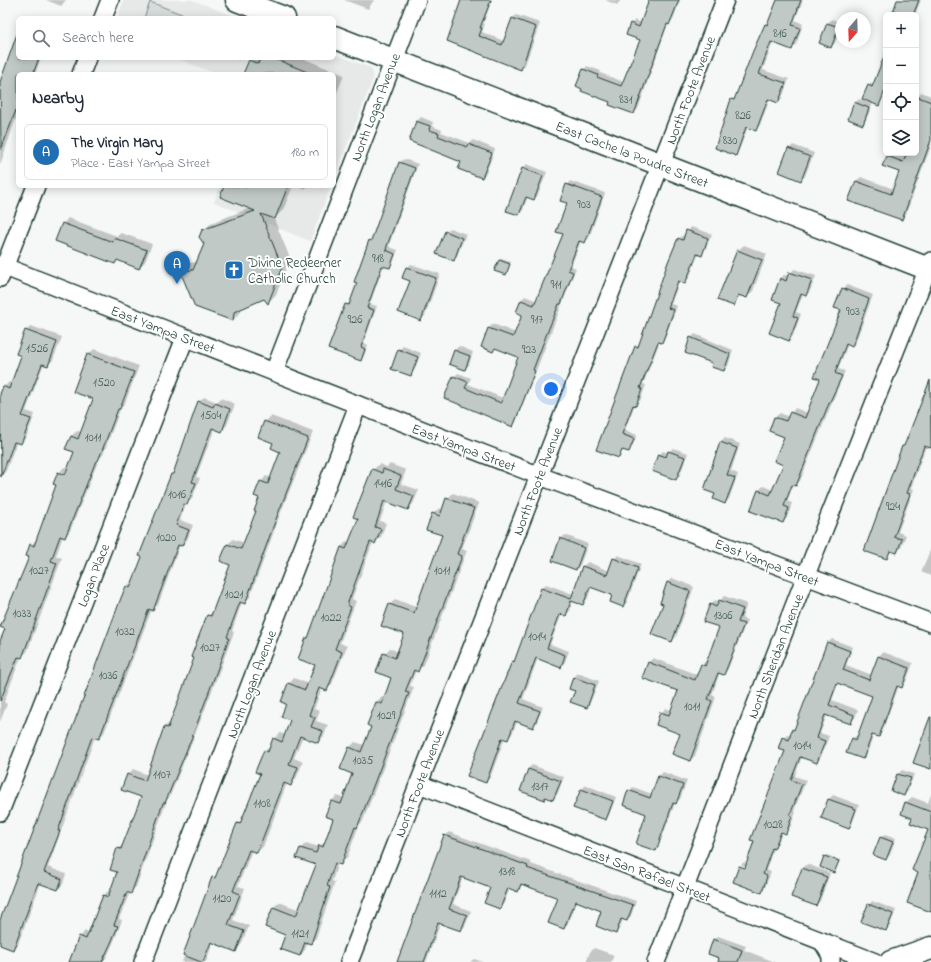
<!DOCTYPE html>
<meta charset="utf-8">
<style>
:root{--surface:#fff;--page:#f6f6f7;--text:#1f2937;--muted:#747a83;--line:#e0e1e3;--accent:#1f6fb2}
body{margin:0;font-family:"Indie Flower",sans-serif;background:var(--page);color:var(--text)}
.controls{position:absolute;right:12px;top:12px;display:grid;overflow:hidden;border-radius:6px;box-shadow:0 2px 10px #0003}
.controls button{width:36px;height:36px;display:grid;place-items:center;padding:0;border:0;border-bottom:1px solid var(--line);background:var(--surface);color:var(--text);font:20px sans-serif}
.compass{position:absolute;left:835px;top:12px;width:36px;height:36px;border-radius:50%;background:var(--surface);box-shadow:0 2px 10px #0003;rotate:199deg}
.you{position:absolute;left:551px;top:389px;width:14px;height:14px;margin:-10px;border:3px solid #fff;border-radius:50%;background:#1a73e8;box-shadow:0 0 0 6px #1a73e833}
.badge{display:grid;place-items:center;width:26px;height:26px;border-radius:50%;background:var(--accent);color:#fff;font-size:13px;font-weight:700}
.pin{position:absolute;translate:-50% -33px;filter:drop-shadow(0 1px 2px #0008)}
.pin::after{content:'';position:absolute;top:21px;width:14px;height:12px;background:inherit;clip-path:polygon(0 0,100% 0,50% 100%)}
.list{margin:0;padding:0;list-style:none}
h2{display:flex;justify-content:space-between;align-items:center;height:52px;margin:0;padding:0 16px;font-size:17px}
h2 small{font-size:13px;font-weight:400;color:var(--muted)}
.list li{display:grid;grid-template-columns:26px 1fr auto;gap:12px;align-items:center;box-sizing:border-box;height:56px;margin:0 8px 8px;padding:0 8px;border:1px solid var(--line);border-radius:6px}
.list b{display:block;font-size:15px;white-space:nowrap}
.list p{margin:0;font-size:13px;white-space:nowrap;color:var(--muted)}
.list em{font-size:13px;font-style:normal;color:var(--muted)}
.icon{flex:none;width:22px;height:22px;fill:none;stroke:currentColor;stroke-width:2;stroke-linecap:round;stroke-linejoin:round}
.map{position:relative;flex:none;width:931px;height:962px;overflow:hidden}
.search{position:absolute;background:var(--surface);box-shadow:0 2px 10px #0003;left:16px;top:16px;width:320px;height:44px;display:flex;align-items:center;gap:10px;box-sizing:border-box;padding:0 14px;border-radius:6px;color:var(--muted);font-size:15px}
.panel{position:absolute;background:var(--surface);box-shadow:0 2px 10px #0003;left:16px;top:72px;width:320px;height:116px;border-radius:6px}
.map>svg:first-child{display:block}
</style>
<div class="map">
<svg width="931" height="962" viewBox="0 0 931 962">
<rect width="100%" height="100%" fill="#f6f7f7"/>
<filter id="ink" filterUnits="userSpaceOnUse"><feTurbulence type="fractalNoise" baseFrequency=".025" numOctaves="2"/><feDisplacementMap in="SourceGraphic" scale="8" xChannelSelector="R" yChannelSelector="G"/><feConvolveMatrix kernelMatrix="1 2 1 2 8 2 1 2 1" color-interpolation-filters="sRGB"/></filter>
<g filter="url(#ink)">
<g fill="#e6e9e8">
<polygon points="124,0 192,0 239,18 117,18"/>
<polygon points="334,54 371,68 373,73 373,79 334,179 334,74 216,74 176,58 334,58"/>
<polygon points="220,186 331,186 310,241 214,202"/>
</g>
<polygon fill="#d6dcdb" stroke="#7a8c88" points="150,2 192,18 144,18"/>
<g fill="#0003">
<polygon points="46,0 66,0 61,6"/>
<polygon points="344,0 374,0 368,9"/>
<polygon points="462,0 492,0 483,24 485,24 482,32 504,41 512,19 516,15 540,23 525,65 521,69 448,40"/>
<polygon points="605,0 621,0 617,5"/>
<polygon points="650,0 680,0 673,20 668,24 638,109 634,113 611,101 584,70 587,66 601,71 600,73 624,82 642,40 631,24 635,20 642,23"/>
<polygon points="778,0 803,0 795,20 803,24 796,45 791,49 773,42 763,70 789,79 782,98 778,102 770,99 760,125 756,130 748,127 739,150 735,155 732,100 736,96 765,24 770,20"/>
<polygon points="898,0 921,0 915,15 893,15"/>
<polygon points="832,19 841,23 841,27 835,43 831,47 820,43 828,23"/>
<polygon points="18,34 18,58 41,58 35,74 18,74 18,113 0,165 0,84"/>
<polygon points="886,57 886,90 878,105 873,103 866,120 863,124 855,103 859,99 867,102 869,86 871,83 874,84"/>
<polygon points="253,58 302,58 344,75 334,100 334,74 244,74"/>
<polygon points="921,92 931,96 931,146 906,214 901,219 850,200 856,181 861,177 894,189 900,172 884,166 891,153 916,153 916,100"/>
<polygon points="421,117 433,122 432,126 442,130 441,132 470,143 473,140 495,149 486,173 482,177 462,161 410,140 417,121"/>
<polygon points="793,145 814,153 805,176 801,180 789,149"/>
<polygon points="404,159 418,164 390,242 389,247 398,250 393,263 389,267 384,265 370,304 377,306 364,343 368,345 364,356 361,360 346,305 351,301 358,282 355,281 370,240 374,237 400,162"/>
<polygon points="527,164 547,172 538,195 534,199 528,196 523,210 519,214 507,210 523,168"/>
<polygon points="570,181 605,193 589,238 585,242 581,241 571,266 576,268 516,422 513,426 446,398 454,377 458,373 471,378 468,384 503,398 519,356 496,347 493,351 482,346 489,328 493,324 516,333 523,314 517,312 521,300 525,296 537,301 564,234 568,203 567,185"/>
<polygon points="225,186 293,186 283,210 274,219 290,258 276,295 268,302 264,298 241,308 241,312 233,320 181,271 189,263 197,262 206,244 203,231 211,223 250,208"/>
<polygon points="296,186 308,186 304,189"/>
<polygon points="68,218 117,236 121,233 152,244 145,262 139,267 118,259 115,263 63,224"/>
<polygon points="691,227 712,234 705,250 701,254 699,253 689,278 685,282 680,280 671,304 677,306 665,338 662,342 660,341 643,384 646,385 640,401 635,404 625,430 637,435 632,447 629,451 624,449 618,457 636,346 640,343 679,239 688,241 680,238 683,235 685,236"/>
<polygon points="450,228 466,234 457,256 453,259 446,232"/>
<polygon points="744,245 767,254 753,291 747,297 741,295 733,305 737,251"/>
<polygon points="501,258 511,262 505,274 496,271"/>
<polygon points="411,264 440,274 425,316 421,320 407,268"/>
<polygon points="794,269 816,276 810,291 806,295 803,294 796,312 801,314 793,336 789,340 782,302 780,279 784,275 789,276"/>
<polygon points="847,285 873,295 856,341 852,346 848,344 838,369 845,371 800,481 796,485 794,484 787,501 792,503 787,518 783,522 758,491 763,486 773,490 784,465 785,436 770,431 775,417 780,413 789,417 795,408 808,413 821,379 842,310 843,289"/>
<polygon points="31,326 62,337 53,360 48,365 44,363 26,411 35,414 26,438 21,443 17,441 6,471 0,477 0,397 4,387 9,382 12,383 22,356 26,331"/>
<polygon points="695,334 733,350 728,366 724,370 714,363 691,338"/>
<polygon points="403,346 421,353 414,371 410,375 399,350"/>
<polygon points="459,346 473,352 469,365 465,369 455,350"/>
<polygon points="94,349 139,366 125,403 121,407 103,455 99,459 70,531 65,537 63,536 56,556 62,558 27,652 21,657 4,702 7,704 0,722 0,644 30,556 31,545 37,539 58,485 59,473 64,467 69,468 75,452 71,436 77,431 81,432 94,398 88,355"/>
<polygon points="931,380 931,447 926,446 911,488 914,489 898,532 906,535 901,548 897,552 892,550 886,558 903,446 907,442"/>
<polygon points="204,397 217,402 221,398 235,404 227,425 222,430 215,428 196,477 200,478 192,499 186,504 180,520 193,525 187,540 182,545 180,545 158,605 152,609 104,733 99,738 95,737 48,867 66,874 63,884 58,889 41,883 18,944 13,949 0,944 0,923 127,586 132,581 134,582 199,402"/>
<polygon points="271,416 313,432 281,512 250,597 244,603 242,602 232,631 234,632 204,712 170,796 167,800 136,887 130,892 119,919 122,920 116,936 107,957 102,962 70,962 80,937 85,931 89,933 104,895 109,890 111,891 118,872 118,849 124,843 142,796 128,775 133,769 148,775 164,727 171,722 195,657 208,616 214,610 231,564 221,561 228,544 233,539 245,543 257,511 260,497 261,482 266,476 272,478 282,451 275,443 265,422"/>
<polygon points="725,438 740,444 731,471 738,474 729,499 725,503 716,493 705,489 721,442"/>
<polygon points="673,448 688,453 680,475 676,479 659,455 663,451 668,453"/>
<polygon points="379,464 387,467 390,464 406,470 401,484 419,490 413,504 408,509 387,501 380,521 386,523 381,537 375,543 373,542 352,599 356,601 340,643 347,646 332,684 327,689 322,688 314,709 320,711 316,721 328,725 324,736 318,742 303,736 294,758 303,762 296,779 291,785 287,783 263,847 257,852 252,850 238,886 245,888 233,920 249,926 241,945 236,950 213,942 206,962 182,962 213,878 219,872 238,823 244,818 261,774 264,751 271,746 274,739 280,733 286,735 291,720 288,703 289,684 294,678 309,684 316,664 307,638 310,635 341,547 347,541 350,542 373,470"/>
<polygon points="453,493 479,503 462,549 467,550 424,665 418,670 416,670 410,686 414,687 363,821 359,825 347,858 341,864 338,863 332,881 335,882 316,938 311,943 308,942 305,950 300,955 286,935 274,907 279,902 300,910 317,865 297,858 301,848 306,843 319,847 326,841 335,818 331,801 337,796 344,798 354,773 350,747 355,742 365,745 372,726 376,702 382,697 385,698 393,677 384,654 390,648 398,652 405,634 390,605 395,599 416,607 443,535 433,514 439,508 443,510 447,499"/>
<polygon points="565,535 588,544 580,565 576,569 561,539"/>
<polygon points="931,548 931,576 921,572"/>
<polygon points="618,555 641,564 627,602 623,606 613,595 592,586 587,600 583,604 573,601 570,611 565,615 562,614 550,644 569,651 565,662 560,667 538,658 523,699 543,707 537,722 533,726 518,720 512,734 508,739 505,737 490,778 485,782 512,662 516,658 542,588 546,584 573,594 583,566 588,562 609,571 614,559"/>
<polygon points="672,578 694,587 676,637 672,641 665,603 661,602 668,582"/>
<polygon points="724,596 747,604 742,618 747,620 728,669 724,674 720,672 712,695 716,697 695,756 690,760 681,733 661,713 666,708 672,711 680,691 643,677 649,662 653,658 698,675 702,665 706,660 708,661 720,627 710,605 715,600 719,602"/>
<polygon points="832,639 853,647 846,665 872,675 879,656 883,652 913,663 906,682 902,686 899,685 882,732 878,736 874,734 867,754 863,758 848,752 852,739 857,735 859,735 873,695 839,682 832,700 858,710 855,718 850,723 827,715 820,733 829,736 821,757 817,762 802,756 795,776 806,780 794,811 796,812 790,828 786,832 783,831 778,843 774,847 766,870 771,872 765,887 761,891 734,882 740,865 740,867 749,870 750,868 741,865 744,862 747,863 756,841 752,839 786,750 780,748 783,738 787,734 791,735 797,726 828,643"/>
<polygon points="578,673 599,681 590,703 586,707 576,690 570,688 574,677"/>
<polygon points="532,765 564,777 557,795 553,799 546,797 544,798 521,790 528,769"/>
<polygon points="902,770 914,774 908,791 904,795 892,791 898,774"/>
<polygon points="663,772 687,781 680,799 675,803 659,846 656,850 648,813 629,791 633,787 652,794 659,776"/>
<polygon points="586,785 616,797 609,815 606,819 576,808 582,789"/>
<polygon points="931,794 931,911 920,872 913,870 928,829 913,817 902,813 906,802 912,797 928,803"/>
<polygon points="833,795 859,805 852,824 848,828 822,818 829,799"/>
<polygon points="449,832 531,862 531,864 636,901 631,916 627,920 623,919 620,928 616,933 603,911 578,901 574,907 568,923 564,928 559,897 523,884 518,890 510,888 504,903 500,908 491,888 463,877 453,904 471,911 465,926 461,930 441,922 426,962 398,962 445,836"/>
<polygon points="885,834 896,838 890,855 886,859 881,838"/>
<polygon points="827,855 840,860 834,872 825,856"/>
<polygon points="807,864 830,873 820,901 816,905 792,896 803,868"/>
<polygon points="872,901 896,910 890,926 886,930 869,905"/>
<polygon points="718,936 746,946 744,950 775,962 719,962 720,958 714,940"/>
<polygon points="594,948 614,955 611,962 586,962 590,952"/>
<polygon points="474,959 483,962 470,962"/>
</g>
<g fill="#c0c9c6" stroke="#1f3d34">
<polygon points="461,0 491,0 480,28 482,28 479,36 502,45 512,18 536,27 521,70 447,41"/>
<polygon points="649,0 679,0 669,25 667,24 634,114 609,105 610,102 581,91 582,89 576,86 583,69 598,75 597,77 621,86 640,40 626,35 630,23 639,27"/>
<polygon points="777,0 801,0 792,25 800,28 792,50 771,42 759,74 786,83 778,103 768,99 756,131 746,127 736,156 715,148 731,99 734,100 753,51 765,24 767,25"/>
<polygon points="897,0 919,0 913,15 892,15"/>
<polygon points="827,23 839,27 831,48 819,43"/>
<polygon points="17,34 18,58 39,58 33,74 18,74 18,105 1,150 0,82"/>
<polygon points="885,54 886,88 879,106 862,99 868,85 872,87"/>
<polygon points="260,58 273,58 312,74 243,74 249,60 258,64"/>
<polygon points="916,96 931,102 931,140 902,220 848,201 856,181 891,194 899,172 882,166 887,156 903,162 907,153 916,153"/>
<polygon points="854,102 869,108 863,125 848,119"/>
<polygon points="416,121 430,126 429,130 439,133 438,136 467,147 468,144 492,153 482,178 458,169 461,162 409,141"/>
<polygon points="788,148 810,157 801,181 779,172"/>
<polygon points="399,162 415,168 387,246 386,250 395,254 390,268 382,266 367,308 374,310 361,347 365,349 361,361 328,349 345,304 349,305 357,283 354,282 369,240 371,241"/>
<polygon points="522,168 543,176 534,200 526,197 519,215 506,211"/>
<polygon points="566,184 602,197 585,243 579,241 568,270 573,272 561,304 559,304 547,333 533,370 535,371 513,427 444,398 453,376 468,382 465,388 501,403 518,357 495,348 493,352 481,347 488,328 513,337 522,315 516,312 521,300 534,305 563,234 556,232 567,203 560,201"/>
<polygon points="224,186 288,186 275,219 261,214 282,267 268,304 264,299 234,312 233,321 195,307 180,271 193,270 204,244 199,237 202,230 255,211 220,197"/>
<polygon points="62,223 113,242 114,238 147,250 139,269 117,260 115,264 55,241"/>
<polygon points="686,230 708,238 702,256 697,254 685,284 678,281 668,308 674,310 662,343 658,342 640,388 642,389 636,406 633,405 622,434 634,439 629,452 622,450 619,458 596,450 635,346 638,347 668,262 678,238 683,240"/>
<polygon points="445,231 462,238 454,261 436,254"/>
<polygon points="737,250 762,260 747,298 738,295 734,306 717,300"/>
<polygon points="499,260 510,264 506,275 494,271"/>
<polygon points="406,267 436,278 421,321 398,312 410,281 402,278"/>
<polygon points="789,272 812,280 806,296 801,294 793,316 798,318 789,341 769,333 781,303 772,300 780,278 786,281"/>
<polygon points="842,288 869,299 852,347 846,344 835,373 842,376 827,408 796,486 792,485 784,506 789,508 783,523 750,511 758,490 770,495 783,465 774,461 784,437 769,431 774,417 786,421 790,412 805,418 820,379 814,377 841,310 834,308"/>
<polygon points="25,330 57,342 48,366 42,364 22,416 31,419 21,444 14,442 1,477 0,394 3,386 9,389 21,356 16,354"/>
<polygon points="690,337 730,354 724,371 711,367 712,363 685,353"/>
<polygon points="398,349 418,357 411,376 391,369"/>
<polygon points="454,350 470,356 465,370 449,364"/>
<polygon points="87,354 134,372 120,409 118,409 98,461 96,461 65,538 60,536 51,561 57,563 22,658 18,657 0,701 0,641 5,629 0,627 29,557 26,556 30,544 34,546 56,485 53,484 58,472 65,475 74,452 65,449 71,436 78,439 93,399 73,392"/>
<polygon points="930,380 931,448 924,446 907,493 910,494 894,537 902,539 897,553 890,551 887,559 864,551 902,446 904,446"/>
<polygon points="198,401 213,407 215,403 230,409 222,432 212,428 192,482 196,483 187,505 184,504 176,525 189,530 182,546 178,545 153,611 149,609 99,739 92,737 58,831 60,831 44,872 62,879 58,890 38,883 13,950 0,945 0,920 121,598 126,586 130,588 142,557 139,556 171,474 173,474"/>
<polygon points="264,421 308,438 276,519 245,604 240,602 227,637 229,638 194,732 165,803 163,803 131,894 127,892 114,925 118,926 111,943 102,962 69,962 79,936 86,939 103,895 108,897 117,872 110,870 117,848 121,849 141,797 121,790 127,774 145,781 164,727 168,728 177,704 194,658 191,657 207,615 211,616 230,565 220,561 227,544 241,549 256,511 254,511 259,498 254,496 260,481 268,484 280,452 271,448 273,443 258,437"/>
<polygon points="720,442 737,448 727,475 735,478 725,504 713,499 715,494 704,490"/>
<polygon points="668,451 685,457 676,480 652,471 658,454 666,457"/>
<polygon points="372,469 382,473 383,469 401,476 396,489 414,496 408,510 384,501 375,527 381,529 375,544 370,542 347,605 351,607 335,649 342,652 327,691 319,688 309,715 315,717 311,727 323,731 318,743 300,736 289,764 298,767 291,786 284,783 257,853 249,850 233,891 240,894 228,925 244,931 236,952 211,942 203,962 201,962 183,955 212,877 215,878 237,823 240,824 260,774 255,772 264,750 268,752 273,738 282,742 290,720 281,717 286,704 281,702 288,683 305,690 315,665 298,659 306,638 308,638 341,547 346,549 358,519 353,517"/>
<polygon points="446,498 474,508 457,554 462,556 418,672 414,670 405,692 409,693 357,828 355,827 341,865 335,863 327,886 330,887 311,944 305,942 300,956 280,949 285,935 265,927 273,907 296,916 316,865 296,858 300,848 316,853 319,845 323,847 333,819 325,816 331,801 341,804 352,774 340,769 349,747 361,752 371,727 367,725 376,702 382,704 391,678 376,672 383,653 395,658 404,634 381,626 389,604 414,613 442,535 426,530 432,513 440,516"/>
<polygon points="560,538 584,548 576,570 552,561"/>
<polygon points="613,558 638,568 623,607 610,602 612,595 590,587 583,605 571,601 566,616 560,614 547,648 565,655 561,668 536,658 519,703 540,711 533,728 515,721 508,740 502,738 486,783 467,776 512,661 514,662 541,588 571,599 582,566 607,575"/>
<polygon points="667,582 690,591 672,642 651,634 663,604 660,603"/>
<polygon points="719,600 743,609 738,622 744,624 724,675 718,673 708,699 712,701 690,761 672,754 680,734 656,725 660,712 669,715 678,691 642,678 648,662 695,680 701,664 705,666 719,627 703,622 710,604 716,607"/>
<polygon points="827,642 850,651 843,670 869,680 878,656 909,668 902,688 897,686 879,737 872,735 863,759 846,753 852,738 856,740 872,696 837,683 829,705 854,715 851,724 825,715 817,738 825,741 817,763 800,757 791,780 802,784 790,815 792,816 786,834 781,832 774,849 772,848 763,874 767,876 762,893 733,882 739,866 745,868 754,841 750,840 785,751 778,749 782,737 789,740 792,729 794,730"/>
<polygon points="573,677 595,685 587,708 570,702 575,691 569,689"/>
<polygon points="930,717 931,717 931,769 913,763"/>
<polygon points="528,769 561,781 553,800 545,797 545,800 520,791"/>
<polygon points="897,774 911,778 904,796 891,791"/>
<polygon points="658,776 683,785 676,804 673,803 656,851 636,844 646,814 623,805 628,790 650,798"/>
<polygon points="581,789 613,801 606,820 573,808"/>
<polygon points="828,799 856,809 849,829 821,818"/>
<polygon points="905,802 931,812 931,912 907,903 918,873 912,870 928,830 910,823 912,818 901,814"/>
<polygon points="444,835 528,866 527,868 633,905 627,921 621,919 616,934 596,926 601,911 576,901 574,908 572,907 564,929 548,923 558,898 521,884 518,892 508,888 500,909 484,903 490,888 461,877 449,909 467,915 461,931 438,923 424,962 397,962"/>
<polygon points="880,837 893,842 886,860 873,855"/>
<polygon points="824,856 839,861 834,873 820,867"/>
<polygon points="802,868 827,877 816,906 791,897"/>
<polygon points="868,904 893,914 886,931 861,922"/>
<polygon points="713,939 742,950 738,962 718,962 719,958 708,954"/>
</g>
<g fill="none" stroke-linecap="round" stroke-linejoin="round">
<g stroke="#1f3d34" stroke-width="20">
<g id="minor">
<polyline points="103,18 110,0"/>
<polyline points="81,74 87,58"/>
<polyline points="0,265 540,476 931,623"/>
<polyline points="0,278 36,186"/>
<polyline points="274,372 417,0"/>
<polyline points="419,784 875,962"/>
<polyline points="0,812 185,338"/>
<polyline points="822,941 831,956 831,962"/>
<polyline points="143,962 358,405"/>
<polyline points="349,962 725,0"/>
<polyline points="656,962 815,552 931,261"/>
</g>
</g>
<g stroke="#1f3d34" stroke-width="25">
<g id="tertiary">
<polyline points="237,0 284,18"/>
<polyline points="334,37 931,270"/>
</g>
</g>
<g stroke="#1f3d34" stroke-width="25">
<polyline id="secondary" points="891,962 931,948"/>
</g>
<use href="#minor" stroke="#fff" stroke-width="17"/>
<use href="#tertiary" stroke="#fff" stroke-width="22"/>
<use href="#secondary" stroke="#fff" stroke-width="22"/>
</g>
</g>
<defs>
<g id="church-square" transform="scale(1)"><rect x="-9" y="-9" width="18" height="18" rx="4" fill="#1f6fb2" stroke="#fff"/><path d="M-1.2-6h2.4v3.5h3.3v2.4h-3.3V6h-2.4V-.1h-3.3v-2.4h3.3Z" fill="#fff"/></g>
</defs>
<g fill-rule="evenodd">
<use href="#church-square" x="234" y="270"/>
</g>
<g text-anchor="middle" stroke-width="4" stroke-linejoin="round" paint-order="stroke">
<g font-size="12" fill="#476058">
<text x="780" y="37">816</text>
<text x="626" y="103">831</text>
<text x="743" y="119">826</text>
<text x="730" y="144">830</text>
<text x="584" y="208">903</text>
<text x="378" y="262">918</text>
<text x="556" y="288">911</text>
<text x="853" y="315">903</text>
<text x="355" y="323">926</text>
<text x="537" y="323">917</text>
<text x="37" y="352">1526</text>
<text x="529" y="353">923</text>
<text x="104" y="386">1520</text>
<text x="211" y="419">1504</text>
<text x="93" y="441">1011</text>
<text x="383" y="487">1416</text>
<text x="177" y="498">1016</text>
<text x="893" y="510">924</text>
<text x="166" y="541">1020</text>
<text x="39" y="574">1027</text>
<text x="442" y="574">1011</text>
<text x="234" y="598">1021</text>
<text x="22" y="617">1033</text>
<text x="723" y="619">1306</text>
<text x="331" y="621">1022</text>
<text x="125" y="635">1032</text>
<text x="537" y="640">1014</text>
<text x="210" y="651">1027</text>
<text x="108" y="679">1036</text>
<text x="692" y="710">1011</text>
<text x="386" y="719">1029</text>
<text x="802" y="749">1014</text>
<text x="363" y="764">1035</text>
<text x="162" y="778">1107</text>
<text x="540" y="790">1317</text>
<text x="262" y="807">1108</text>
<text x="773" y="828">1028</text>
<text x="507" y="875">1318</text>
<text x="438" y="897">1112</text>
<text x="222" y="902">1120</text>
<text x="300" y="937">1121</text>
</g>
<g font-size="14" fill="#1f3d34" stroke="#fff">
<text transform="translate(690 90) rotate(-69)" y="5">North Foote Avenue</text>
<text transform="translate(375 107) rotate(-69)" y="5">North Logan Avenue</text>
<text transform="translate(632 154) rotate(21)" y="5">East Cache la Poudre Street</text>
<text transform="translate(163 329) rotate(21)" y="5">East Yampa Street</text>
<text transform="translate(464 447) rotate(21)" y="5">East Yampa Street</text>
<text transform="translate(537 481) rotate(-69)" y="5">North Foote Avenue</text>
<text transform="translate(767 562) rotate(21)" y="5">East Yampa Street</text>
<text transform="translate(93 575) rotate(-69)" y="5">Logan Place</text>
<text transform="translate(775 656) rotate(-69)" y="5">North Sheridan Avenue</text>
<text transform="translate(251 684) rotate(-69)" y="5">North Logan Avenue</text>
<text transform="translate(419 783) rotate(-69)" y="5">North Foote Avenue</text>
<text transform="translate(647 873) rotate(21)" y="5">East San Rafael Street</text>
</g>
<g font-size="14" fill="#1f3d34" stroke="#fff" text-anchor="start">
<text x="248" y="267">Divine Redeemer<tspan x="248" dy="16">Catholic Church</tspan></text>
</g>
</g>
</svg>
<div class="controls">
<button>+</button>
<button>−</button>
<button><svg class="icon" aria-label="locate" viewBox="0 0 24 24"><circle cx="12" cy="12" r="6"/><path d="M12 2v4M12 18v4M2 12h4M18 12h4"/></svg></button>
<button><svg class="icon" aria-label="layers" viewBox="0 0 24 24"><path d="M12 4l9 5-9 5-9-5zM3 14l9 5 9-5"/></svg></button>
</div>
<svg class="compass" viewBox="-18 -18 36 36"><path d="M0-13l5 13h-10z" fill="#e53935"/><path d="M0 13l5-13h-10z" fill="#747a83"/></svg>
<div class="you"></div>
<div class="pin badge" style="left:177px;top:284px">A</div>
<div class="search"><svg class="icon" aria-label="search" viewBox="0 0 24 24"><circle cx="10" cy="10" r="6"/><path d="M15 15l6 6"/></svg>Search here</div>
<section class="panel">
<h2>Nearby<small></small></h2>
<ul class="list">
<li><span class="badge">A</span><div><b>The Virgin Mary</b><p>Place · East Yampa Street</p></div><em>180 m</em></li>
</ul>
</section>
</div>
